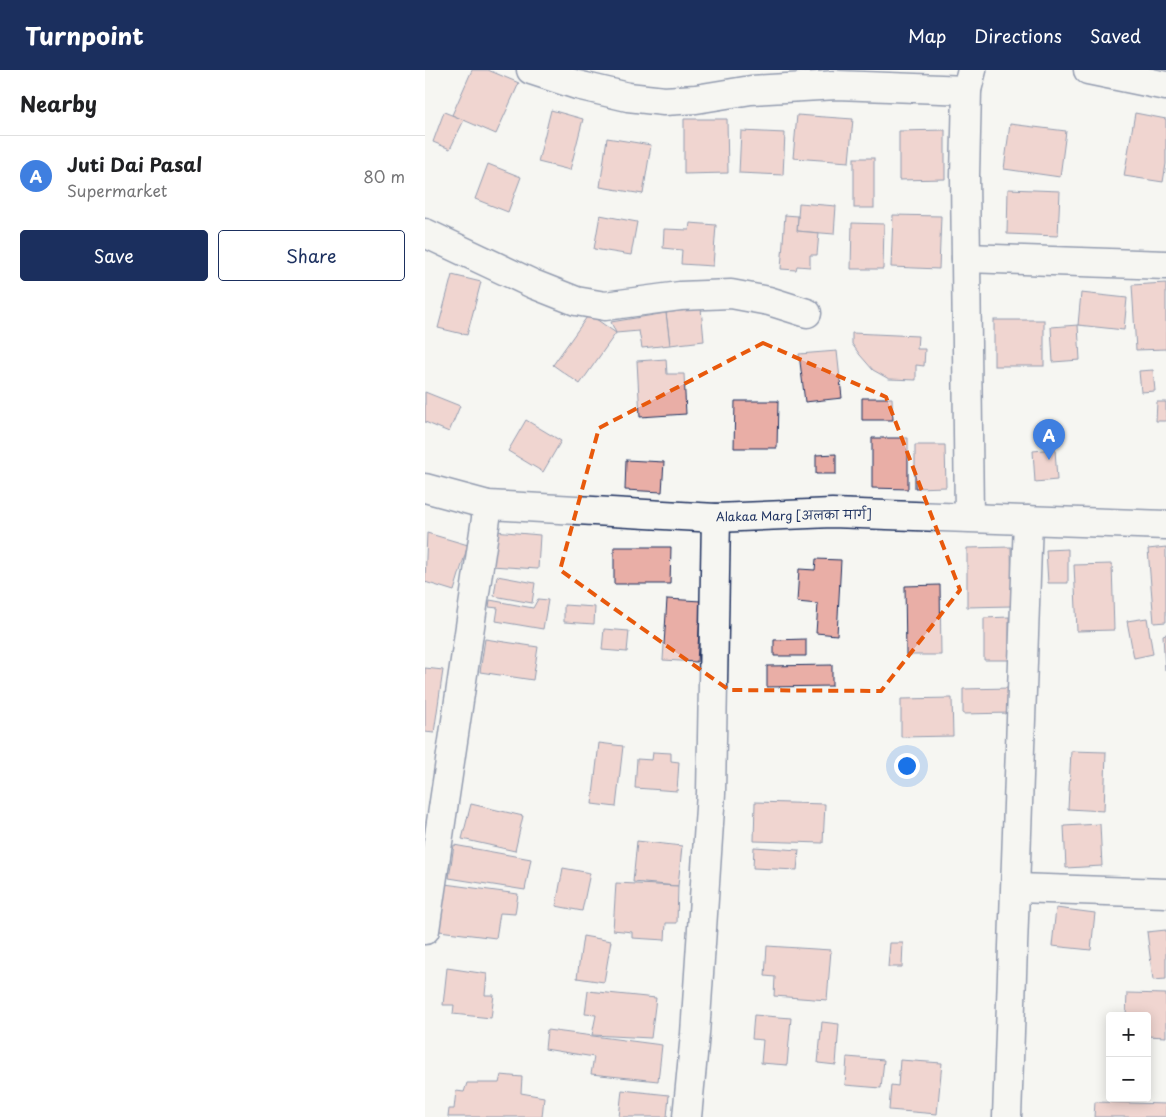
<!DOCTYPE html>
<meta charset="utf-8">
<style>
:root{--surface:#fff;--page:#f6f6f6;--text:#202124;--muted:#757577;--line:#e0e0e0;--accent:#1b2f5e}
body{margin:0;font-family:"Playpen Sans","Playpen Sans Deva",sans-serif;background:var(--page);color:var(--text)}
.controls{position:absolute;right:15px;bottom:15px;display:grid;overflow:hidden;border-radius:5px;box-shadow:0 2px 12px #0003}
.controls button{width:45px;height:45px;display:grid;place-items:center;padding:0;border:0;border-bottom:1px solid var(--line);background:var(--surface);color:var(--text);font:25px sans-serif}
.you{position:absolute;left:481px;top:695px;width:18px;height:18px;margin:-12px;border:4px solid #fff;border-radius:50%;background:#1a73e8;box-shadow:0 0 0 8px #1a73e833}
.badge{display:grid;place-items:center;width:32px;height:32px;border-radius:50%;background:var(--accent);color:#fff;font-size:16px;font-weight:700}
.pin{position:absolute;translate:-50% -41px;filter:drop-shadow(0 1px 2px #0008)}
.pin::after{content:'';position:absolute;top:26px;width:18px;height:15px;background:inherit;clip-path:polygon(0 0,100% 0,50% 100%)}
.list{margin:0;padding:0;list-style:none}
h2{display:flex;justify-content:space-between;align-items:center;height:65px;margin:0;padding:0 20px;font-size:21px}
h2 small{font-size:16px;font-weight:400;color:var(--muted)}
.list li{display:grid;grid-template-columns:32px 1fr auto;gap:15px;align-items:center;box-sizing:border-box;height:80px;padding:0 20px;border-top:1px solid var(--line)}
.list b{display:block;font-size:19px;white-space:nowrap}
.list p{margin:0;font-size:16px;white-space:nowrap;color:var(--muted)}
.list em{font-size:16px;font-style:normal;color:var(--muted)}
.actions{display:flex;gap:10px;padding:15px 20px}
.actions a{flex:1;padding:11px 0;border:1px solid var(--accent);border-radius:5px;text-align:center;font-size:18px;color:var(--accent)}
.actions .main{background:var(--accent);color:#fff}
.map{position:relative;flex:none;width:741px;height:1047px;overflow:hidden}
header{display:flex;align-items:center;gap:30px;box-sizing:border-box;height:70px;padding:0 25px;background:var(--accent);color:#fff}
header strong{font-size:24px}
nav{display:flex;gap:28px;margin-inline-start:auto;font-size:18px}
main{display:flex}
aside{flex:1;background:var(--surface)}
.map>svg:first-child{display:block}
</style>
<header>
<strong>Turnpoint</strong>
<nav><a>Map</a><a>Directions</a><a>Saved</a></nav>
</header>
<main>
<aside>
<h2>Nearby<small></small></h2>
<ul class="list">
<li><span class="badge" style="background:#3f7fe0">A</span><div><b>Juti Dai Pasal</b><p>Supermarket</p></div><em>80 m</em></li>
</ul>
<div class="actions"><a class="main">Save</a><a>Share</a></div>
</aside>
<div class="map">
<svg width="741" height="1047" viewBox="0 0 741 1047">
<rect width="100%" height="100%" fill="#f6f6f2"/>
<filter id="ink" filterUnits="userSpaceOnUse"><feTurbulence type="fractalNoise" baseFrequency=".02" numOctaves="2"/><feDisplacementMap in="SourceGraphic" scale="10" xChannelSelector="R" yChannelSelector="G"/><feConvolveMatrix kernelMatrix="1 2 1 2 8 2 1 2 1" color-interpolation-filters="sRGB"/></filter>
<g filter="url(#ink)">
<g fill="#e9aea6" stroke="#1b2f5e">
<polygon points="47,0 63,0 94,13 71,64 27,45"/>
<polygon points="126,40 158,49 145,100 113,92"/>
<polygon points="19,42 39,50 25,79 8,72"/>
<polygon points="710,43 741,49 741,94 738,112 699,106"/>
<polygon points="372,45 428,49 424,92 368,88"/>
<polygon points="259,49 302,49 303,103 259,104"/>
<polygon points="585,54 641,61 635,107 579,99"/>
<polygon points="520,60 520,109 474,110 474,61"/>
<polygon points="316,61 360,63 358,105 314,103"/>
<polygon points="182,68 226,75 218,124 175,117"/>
<rect x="429" y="88" width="20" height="50"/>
<polygon points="63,94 96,107 83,142 50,129"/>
<polygon points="583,119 635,121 633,166 582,164"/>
<polygon points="374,133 411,136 409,164 372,161"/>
<polygon points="175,145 212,152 206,185 169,179"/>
<polygon points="360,145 373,146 372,161 394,163 392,185 385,185 385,197 372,196 371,200 356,199"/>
<polygon points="468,145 516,146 514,199 466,197"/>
<polygon points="265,153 291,155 288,196 256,194 257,180 238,178 239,159 264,160"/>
<polygon points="427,153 459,154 458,199 426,199"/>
<polygon points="27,205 56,212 42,265 13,258"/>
<polygon points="741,213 741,279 711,280 707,215"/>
<polygon points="656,223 702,228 699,260 653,255"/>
<polygon points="276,238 279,271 245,275 241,243"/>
<polygon points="241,243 245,275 217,278 214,261 191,263 186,252"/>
<polygon points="164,244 191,263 155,314 128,295"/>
<rect x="569" y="250" width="50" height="46"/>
<polygon points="653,255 655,290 628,292 626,257"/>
<polygon points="427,263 493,266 492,279 500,279 499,296 491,295 491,310 464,309 448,300 435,285 427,274"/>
<polygon points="412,281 417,328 380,332 374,284"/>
<polygon points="241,289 242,304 259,304 261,344 215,347 212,291"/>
<polygon points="728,300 730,321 716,322 714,301"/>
<polygon points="0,322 35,336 24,362 0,352"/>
<polygon points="437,328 467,328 468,350 437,350"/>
<polygon points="310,331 353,331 352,378 309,378"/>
<polygon points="732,332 741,332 741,351 731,351"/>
<polygon points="101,350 136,371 118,402 83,381"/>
<polygon points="447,368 483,368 483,419 447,418"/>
<polygon points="490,375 520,375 521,417 490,418"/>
<polygon points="630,379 632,410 610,412 608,381"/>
<polygon points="411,384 411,404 391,404 391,385"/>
<polygon points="201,390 239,392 237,422 200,420"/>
<polygon points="69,461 115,465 113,499 66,496"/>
<polygon points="2,463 43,475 29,521 0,512"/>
<polygon points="189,477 246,477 245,514 189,514"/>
<polygon points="586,477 587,536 542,537 542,478"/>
<polygon points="741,477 741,552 729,553 723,479"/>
<polygon points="643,479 643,513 623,513 621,480"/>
<polygon points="391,489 416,490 412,565 391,563 393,534 372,532 374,499 390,500"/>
<polygon points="687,494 689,560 652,561 649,495"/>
<polygon points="72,506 110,513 107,533 69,526"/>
<polygon points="515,515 516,585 481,585 480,516"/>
<polygon points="113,529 123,530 118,559 71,551 73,538 64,537 65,530 108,538"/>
<polygon points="242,529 276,531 272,592 238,590"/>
<polygon points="139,535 170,537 169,554 139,552"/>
<polygon points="584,547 584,590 559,590 559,548"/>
<polygon points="722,548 728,584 709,588 702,551"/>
<polygon points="179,559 204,561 202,582 177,580"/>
<polygon points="741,564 741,599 740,600 738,565"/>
<polygon points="60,569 113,577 108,610 55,602"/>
<polygon points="381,569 381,586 349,586 349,570"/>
<polygon points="407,595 407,616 342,617 342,596"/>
<polygon points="0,598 18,600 9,663 0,662"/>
<polygon points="586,618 586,643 538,644 538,619"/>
<polygon points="527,628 528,666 476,667 476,629"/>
<polygon points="174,673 198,676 191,737 167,734"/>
<polygon points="646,681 681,682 679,741 643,739"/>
<polygon points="228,682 246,683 246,691 254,692 252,721 210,718 212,689 227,690"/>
<polygon points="330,732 400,734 398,773 329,771"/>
<polygon points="46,734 98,746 90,781 37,769"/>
<polygon points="675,754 677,796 641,798 639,756"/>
<polygon points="212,771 257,776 253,816 208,812"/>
<polygon points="29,775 106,789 100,820 24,808"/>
<polygon points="329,777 374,780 372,800 328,798"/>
<polygon points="138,798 165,803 157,841 131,836"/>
<polygon points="191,813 253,816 252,853 241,853 240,870 207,868 207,862 188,860"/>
<polygon points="20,814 93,824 90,844 75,843 71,868 14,861"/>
<polygon points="631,838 670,843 666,880 627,876"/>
<polygon points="741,860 741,909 728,910 722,862"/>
<polygon points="158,866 186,871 179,912 152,908"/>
<polygon points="465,873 478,873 477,897 463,897"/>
<polygon points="342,876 406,880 402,930 349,926 350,907 340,906"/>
<polygon points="22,898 62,904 60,925 69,925 66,948 28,944 29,935 18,935"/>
<polygon points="163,921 231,928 226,968 167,965 171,945 160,944"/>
<polygon points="702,923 741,924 741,967 722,966 722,946 701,946"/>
<polygon points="329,945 366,948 362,995 336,993 338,970 327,969"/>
<polygon points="397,952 414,954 411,995 393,993"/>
<polygon points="122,960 237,975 233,1011 166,1004 169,987 120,979"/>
<polygon points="422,987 459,990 456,1018 420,1015"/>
<polygon points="475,990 517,993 512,1044 464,1040 466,1015 473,1016"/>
<polygon points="76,1005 97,1007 96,1023 119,1027 117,1047 23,1047 24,1039 29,1039 31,1021 39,1022 42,1013 74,1013"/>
<polygon points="197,1020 244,1025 242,1047 194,1047"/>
<polygon points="670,1032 741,1034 741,1047 669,1047"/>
</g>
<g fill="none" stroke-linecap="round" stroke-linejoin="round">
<g stroke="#1b2f5e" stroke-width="31">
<g id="street">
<polyline points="106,0 152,15 203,27 239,31 271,29 326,20 412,15 542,20"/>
<polyline points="663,0 741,16"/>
<polyline points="0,163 108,214 151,231 180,236 255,226 306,224 344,231 382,243"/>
<polyline points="541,188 741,195"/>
<polyline points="0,418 63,435 291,448 407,443 741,455"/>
<polyline points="544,447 540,106 542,20 547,0"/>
<polyline points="592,818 741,823"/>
<polyline points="0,860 63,435"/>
<polyline points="262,1047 270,964 286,723 291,448"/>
<polyline points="582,1047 603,450"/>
</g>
</g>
<use href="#street" stroke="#f6f6f2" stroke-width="28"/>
</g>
</g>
<path d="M0 0H741V1047H0ZM338 273 461 327 535 520 456 621 304 620 135 500 174 358Z" fill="#f6f6f2" fill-opacity=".55" fill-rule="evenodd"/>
<path fill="none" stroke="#e8590c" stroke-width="4" stroke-dasharray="10 6" stroke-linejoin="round" d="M338 273 461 327 535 520 456 621 304 620 135 500 174 358Z"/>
<g text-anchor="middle" stroke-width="4.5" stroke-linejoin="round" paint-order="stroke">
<g font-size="12" fill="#1b2f5e" stroke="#f6f6f2">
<text transform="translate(369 446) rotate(-1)" y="4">Alakaa Marg [अलका मार्ग]</text>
</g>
</g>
</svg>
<div class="controls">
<button>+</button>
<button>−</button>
</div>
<div class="you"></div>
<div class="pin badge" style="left:624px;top:390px;background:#3f7fe0">A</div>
</div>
</main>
